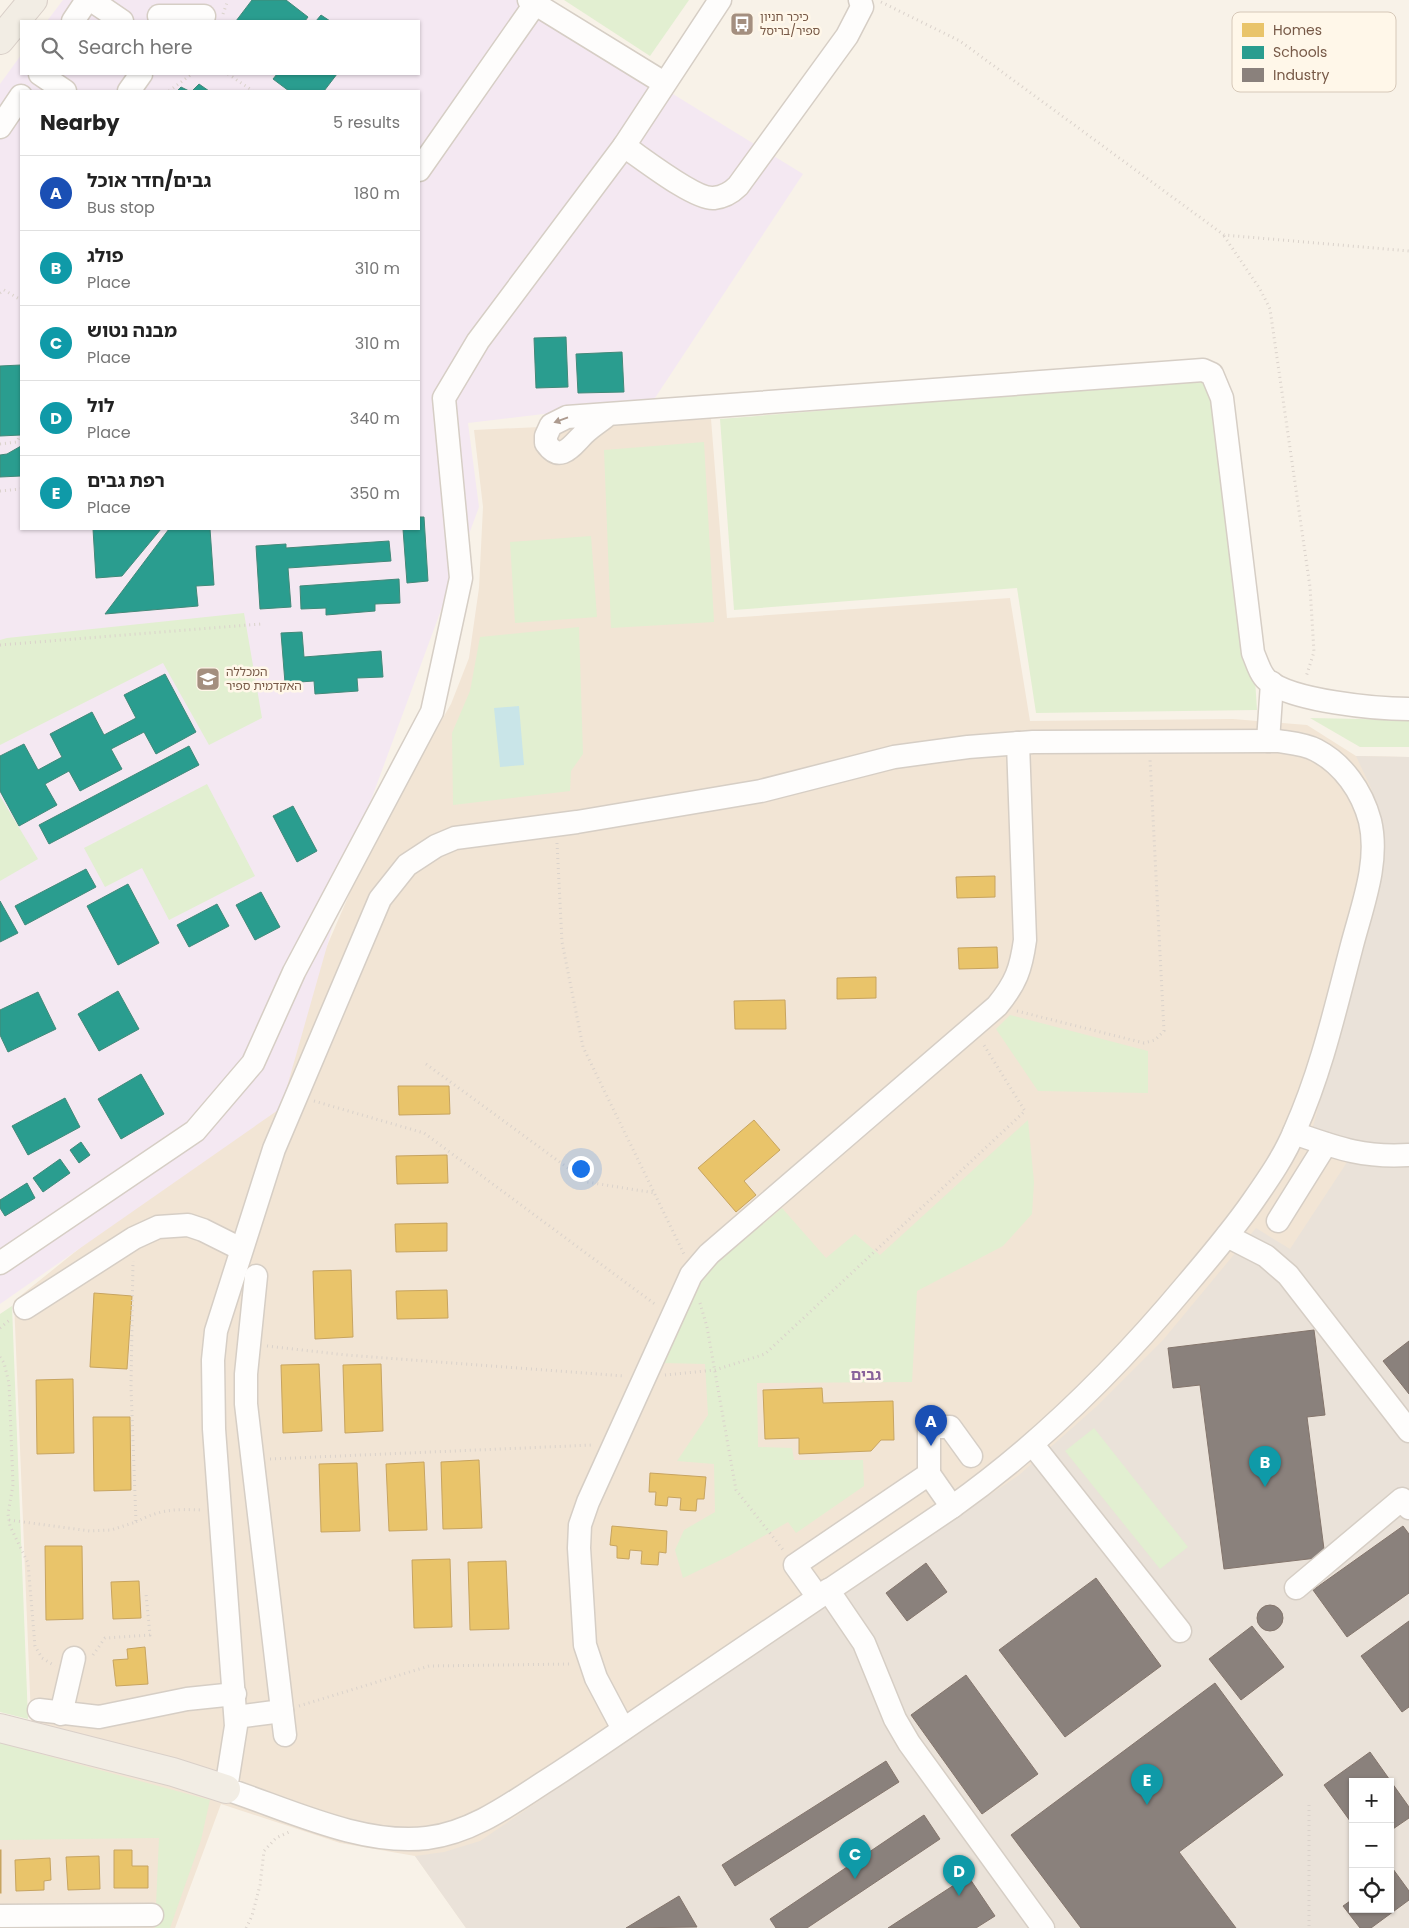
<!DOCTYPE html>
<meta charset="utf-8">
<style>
:root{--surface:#fff;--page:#f2f2f2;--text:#222;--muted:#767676;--line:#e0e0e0;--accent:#a48f7f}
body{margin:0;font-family:Poppins,"Noto Sans Hebrew",sans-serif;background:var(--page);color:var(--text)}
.controls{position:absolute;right:15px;bottom:15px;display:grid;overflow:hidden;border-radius:0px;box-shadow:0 1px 4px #0004}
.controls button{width:45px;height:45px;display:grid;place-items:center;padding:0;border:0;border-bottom:1px solid var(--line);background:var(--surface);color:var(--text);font:25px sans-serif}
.you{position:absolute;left:580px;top:1168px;width:18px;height:18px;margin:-12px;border:4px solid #fff;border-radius:50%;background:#1a73e8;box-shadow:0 0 0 8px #1a73e833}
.badge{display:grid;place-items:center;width:32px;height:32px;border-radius:50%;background:var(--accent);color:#fff;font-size:16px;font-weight:700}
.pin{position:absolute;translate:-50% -41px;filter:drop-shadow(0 1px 2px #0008)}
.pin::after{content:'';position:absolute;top:26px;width:18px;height:15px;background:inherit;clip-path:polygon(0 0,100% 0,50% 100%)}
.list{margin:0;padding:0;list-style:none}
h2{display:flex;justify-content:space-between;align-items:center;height:65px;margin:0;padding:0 20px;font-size:21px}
h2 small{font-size:16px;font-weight:400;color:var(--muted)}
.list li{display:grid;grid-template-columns:32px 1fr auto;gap:15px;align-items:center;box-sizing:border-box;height:75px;padding:0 20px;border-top:1px solid var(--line)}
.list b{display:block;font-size:19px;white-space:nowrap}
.list p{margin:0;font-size:16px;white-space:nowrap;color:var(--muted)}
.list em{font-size:16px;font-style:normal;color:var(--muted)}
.icon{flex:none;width:28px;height:28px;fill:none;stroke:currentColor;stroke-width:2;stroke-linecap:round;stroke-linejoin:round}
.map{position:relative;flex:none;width:1409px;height:1928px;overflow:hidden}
.search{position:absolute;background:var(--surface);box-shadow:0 1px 4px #0004;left:20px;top:20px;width:400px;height:55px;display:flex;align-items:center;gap:12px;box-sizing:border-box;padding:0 18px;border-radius:0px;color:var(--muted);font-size:19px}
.panel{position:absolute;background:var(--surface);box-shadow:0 1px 4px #0004;left:20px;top:90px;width:400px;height:440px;border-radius:0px}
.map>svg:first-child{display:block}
</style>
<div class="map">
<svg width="1409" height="1928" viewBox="0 0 1409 1928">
<rect width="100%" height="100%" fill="#f8f2e8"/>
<path fill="#f2e5d5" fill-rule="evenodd" d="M711 419 727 618 1010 598 1030 721 1233 719 1307 725 1356 756 1409 757V1928H466L415 1856 340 1843 221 1804 175 1928H0V1735L32 1742 14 1301 259 1104 373 839 451 704 469 658 479 588 483 507 474 430ZM1353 1782H1390V1909H1353Z"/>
<path fill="#eae2d9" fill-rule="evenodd" d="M1356 756 1409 757V1928H466L415 1856 444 1852 480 1841 1019 1475 1097 1406 1163 1340 1256 1228 1290 1249 1359 1144 1312 1130 1372 913 1384 865 1382 829 1371 788ZM1353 1782H1390V1909H1353Z"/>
<path fill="#f4e8f2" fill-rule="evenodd" d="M63 0H520L803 174 653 401 468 423 479 507 360 830 281 1108 0 1304V84L21 55V74H419V21H47ZM21 91H419V529H21Z"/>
<g fill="#e2efd1">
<polygon points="564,0 689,0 650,56"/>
<polygon points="1199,380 1209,389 1217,403 1243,661 1255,679 1257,710 1036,713 1017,588 734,610 720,419"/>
<polygon points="704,442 714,622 611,628 604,450"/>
<polygon points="591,536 597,617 515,623 510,542"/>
<polygon points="244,613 262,718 209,745 163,663 0,745 0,640 7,638"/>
<polygon points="579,627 583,754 571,771 570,791 453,805 452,733 470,691 480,637"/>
<polygon points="1310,718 1409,720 1409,747 1360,747"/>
<polygon points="207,784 255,876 169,920 142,868 105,887 84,848"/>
<polygon points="0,796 38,859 0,881"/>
<polygon points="1010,1015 1148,1051 1148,1093 1038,1091 996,1029"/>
<polygon points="1028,1120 1034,1182 1032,1214 1003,1246 917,1291 912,1382 757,1383 758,1447 792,1448 794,1460 863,1460 864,1486 796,1533 788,1522 729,1556 683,1578 675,1550 684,1530 715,1512 714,1464 677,1461 708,1415 705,1364 664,1363 701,1276 782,1208 826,1258 855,1234 880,1255"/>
<polygon points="12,1306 28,1719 0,1712 0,1314"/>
<polygon points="1094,1428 1188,1547 1160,1569 1065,1451"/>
<polygon points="0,1743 210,1800 201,1840 170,1928 155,1928 159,1838 0,1840"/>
</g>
<polygon fill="#c9e5e8" points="519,706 524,765 500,767 494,708"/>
<g fill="#e9c46a" stroke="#c7a460">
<polygon points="995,876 995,897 957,898 956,877"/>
<polygon points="997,947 998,968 959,969 958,948"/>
<polygon points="876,977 876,998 837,999 837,978"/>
<polygon points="785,1000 786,1029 735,1029 734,1001"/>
<polygon points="398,1086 449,1086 450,1114 399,1115"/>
<polygon points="754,1120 780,1150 744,1181 756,1195 736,1212 698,1168"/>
<polygon points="447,1155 448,1183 397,1184 396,1156"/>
<polygon points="447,1223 447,1251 396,1252 395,1224"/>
<polygon points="351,1270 353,1337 315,1339 313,1271"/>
<polygon points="447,1290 448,1318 397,1319 396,1291"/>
<polygon points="94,1293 132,1296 127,1369 90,1367"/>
<polygon points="319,1364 322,1431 283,1433 281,1365"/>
<polygon points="381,1364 383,1431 345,1433 343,1365"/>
<polygon points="73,1379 74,1453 37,1454 36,1380"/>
<polygon points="822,1388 823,1403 893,1401 894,1440 881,1440 871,1451 799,1454 799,1438 765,1439 763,1390"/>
<polygon points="93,1417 130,1417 131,1490 94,1491"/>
<polygon points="479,1460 482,1528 443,1529 441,1462"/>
<polygon points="424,1462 427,1530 389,1531 386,1464"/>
<polygon points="357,1463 360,1531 321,1532 319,1464"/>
<polygon points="650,1473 706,1477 704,1499 697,1499 696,1511 680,1510 681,1498 668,1497 667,1506 655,1505 656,1492 649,1492"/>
<polygon points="612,1526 667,1531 666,1553 659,1552 658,1565 641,1564 642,1551 630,1550 629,1559 617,1558 617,1546 610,1545"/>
<polygon points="45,1546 82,1546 83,1619 46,1620"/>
<polygon points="450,1559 452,1627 414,1628 412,1560"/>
<polygon points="506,1561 509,1629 470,1630 468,1562"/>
<polygon points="139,1581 141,1618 113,1619 111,1582"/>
<polygon points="145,1647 148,1684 116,1686 113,1660 128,1659 127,1649"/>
<rect x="0" y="1850" width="1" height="43"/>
<polygon points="114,1850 132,1850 132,1866 148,1866 148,1888 114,1888"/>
<polygon points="99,1856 100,1889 68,1890 66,1857"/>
<polygon points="50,1858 51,1880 44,1881 44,1890 16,1891 15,1860"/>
</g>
<g fill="#2a9d8f" stroke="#418979">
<polygon points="252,0 286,0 308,17 305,21 236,21"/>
<polygon points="321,15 330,21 316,21"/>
<polygon points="277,74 337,74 324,91 289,91 273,79"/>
<polygon points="199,84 209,91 192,91"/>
<polygon points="181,87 189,91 177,91"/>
<polygon points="566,337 568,387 536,388 534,338"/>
<polygon points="622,352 624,392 578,393 576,354"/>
<polygon points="21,365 21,435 0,436 0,366"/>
<polygon points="21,446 21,476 0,477 0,455 7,454"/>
<polygon points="419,517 424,517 428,581 407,583 403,529 419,529"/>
<polygon points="93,529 161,529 122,576 96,578"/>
<polygon points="169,529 210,529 214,585 196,586 198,606 105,614"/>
<polygon points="389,541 391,561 288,568 291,607 260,609 256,546 286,544 286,548"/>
<polygon points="399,579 400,603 375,604 375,611 326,615 326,608 301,609 300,586"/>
<polygon points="302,632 304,657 381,651 383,677 357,678 358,691 315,694 314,681 285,683 281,633"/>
<polygon points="165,674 196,732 156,754 144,732 111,749 122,769 80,791 69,771 45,784 57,805 19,826 0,791 0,756 24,744 38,770 62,757 50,734 92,712 104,735 136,718 124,695"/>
<polygon points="189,746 199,765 49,844 39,825"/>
<polygon points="293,806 317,851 297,862 273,816"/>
<polygon points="86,869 96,887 25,925 15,906"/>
<polygon points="128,884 159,943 118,965 87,906"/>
<polygon points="261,892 280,927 255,940 236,905"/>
<polygon points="0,901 18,933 0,942"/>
<polygon points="217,904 229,926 189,947 177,925"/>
<polygon points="118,991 139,1029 99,1051 78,1014"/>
<polygon points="38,992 56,1029 8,1052 0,1035 0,1010"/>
<polygon points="141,1074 164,1114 121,1139 98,1099"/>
<polygon points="65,1098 80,1127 28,1155 12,1126"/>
<polygon points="81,1142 90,1155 79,1163 70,1150"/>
<polygon points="60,1159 70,1173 43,1192 33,1178"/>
<polygon points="27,1183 35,1198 5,1216 0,1208 0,1200"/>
</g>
<g fill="#8a817c" stroke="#84756c">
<polygon points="1314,1330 1325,1415 1307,1417 1325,1557 1224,1569 1200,1385 1173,1388 1168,1348"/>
<polygon points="1409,1341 1409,1394 1383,1361"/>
<polygon points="1403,1526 1409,1534 1409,1593 1347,1637 1313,1590"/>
<polygon points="926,1563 947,1592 907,1621 886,1593"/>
<polygon points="1096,1578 1161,1666 1065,1737 999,1650"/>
<circle cx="1270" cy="1618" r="13"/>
<polygon points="1409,1621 1409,1707 1402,1712 1361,1656"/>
<polygon points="1252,1626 1284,1667 1241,1700 1209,1659"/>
<polygon points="966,1675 1038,1774 982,1814 911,1715"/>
<polygon points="1215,1683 1283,1775 1179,1852 1236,1928 1081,1928 1011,1835"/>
<polygon points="1370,1752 1409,1807 1409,1818 1390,1831 1390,1782 1353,1782 1353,1825 1324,1785"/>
<polygon points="886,1761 899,1782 735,1886 722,1865"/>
<polygon points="924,1815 940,1839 807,1928 776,1928 770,1919"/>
<polygon points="1393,1869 1409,1891 1409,1900 1371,1928 1360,1928 1343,1906 1353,1899 1353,1909 1390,1909 1390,1871"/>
<polygon points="968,1876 995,1916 976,1928 888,1928"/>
<polygon points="679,1896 697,1927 626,1928"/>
</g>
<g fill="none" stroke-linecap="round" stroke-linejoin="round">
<g stroke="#d6cec5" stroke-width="25">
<g id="minor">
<polyline points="91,0 122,21"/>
<polyline points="529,0 664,83"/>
<polyline points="159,16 204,16"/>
<polyline points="73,21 87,0"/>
<polyline points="40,74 65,91"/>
<polyline points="129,91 141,74"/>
<polyline points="0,127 21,96"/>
<path d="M624 146C642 158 695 200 714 198 724 197 731 193 738 186L847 36 862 7 860 0"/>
<polyline points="419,170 535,4"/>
<path d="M609 414C602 420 594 425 587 431 574 442 562 466 546 443V436L551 425 567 417 1203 370 1212 374 1222 398 1253 653C1257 662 1260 674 1267 680 1291 701 1377 709 1409 709"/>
<polyline points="1268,741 1272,683"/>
<path d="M1278 741C1290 743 1305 744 1316 750 1343 764 1362 791 1370 821 1380 863 1361 909 1351 949 1335 1010 1321 1072 1295 1130 1285 1155 1269 1178 1253 1201 1233 1230 1210 1257 1187 1284 1117 1368 1041 1444 952 1507 848 1577 744 1647 640 1718 608 1740 576 1762 543 1783 508 1806 470 1833 427 1838 362 1846 287 1809 226 1789L236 1726 214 1429 213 1360 216 1331 274 1149 380 899 407 865 436 846 455 838 577 822 761 791 894 757 968 747 1033 742Z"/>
<path d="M1294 1133C1337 1148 1363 1158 1409 1155"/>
<polyline points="1278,1221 1326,1144"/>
<polyline points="1227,1236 1266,1256 1288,1275 1409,1431"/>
<polyline points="0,1263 195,1131 253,1063 294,972 432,712 461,578 444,398 478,341 624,146 720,0"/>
<polyline points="256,1276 246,1374 246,1404 285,1735"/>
<polyline points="25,1308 134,1238 158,1227 188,1225 203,1230 241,1249"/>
<polyline points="1033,1445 1180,1631"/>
<polyline points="929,1474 929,1427 950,1427 971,1456"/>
<polyline points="1296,1588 1402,1499 1409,1508"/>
<polyline points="828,1590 864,1643 895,1719 909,1743 1043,1928"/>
<polyline points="818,1597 795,1565 929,1474 952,1507"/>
<polyline points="39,1710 99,1717 187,1699 235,1694"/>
<polyline points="61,1714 74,1658"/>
<polyline points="236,1717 282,1711"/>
<path d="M623 1729 596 1678 585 1645 579 1548 580 1525 588 1502 691 1275 709 1254 997 1006C1016 983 1021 969 1025 940L1018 743"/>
<polyline points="0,1916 152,1915"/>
</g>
</g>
<g stroke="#d9cfc8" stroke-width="30">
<g id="major">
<polyline points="0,40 33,0"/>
<polyline points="0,1728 173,1772 226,1789"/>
</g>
</g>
<g stroke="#dad2cb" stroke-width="3" stroke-dasharray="1 4" stroke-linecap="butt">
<polyline points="881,2 960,41 1224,235 1409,251"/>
<polyline points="223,14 228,0"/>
<polyline points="228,74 253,91"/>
<polyline points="169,91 192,74"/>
<polyline points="1224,236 1260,289 1270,309 1310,587 1314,652 1306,677"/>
<polyline points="0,293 4,290 21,300"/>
<polyline points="0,444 17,442 20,435"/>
<polyline points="0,491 21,489"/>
<polyline points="0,645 261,624"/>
<polyline points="557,843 562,942 583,1047 684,1254"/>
<polyline points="1017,1011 1144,1043 1155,1040 1164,1031 1150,759"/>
<polyline points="426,1064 587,1182 655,1193"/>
<polyline points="314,1101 424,1133 656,1305"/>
<polyline points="700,1303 707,1327 736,1490 784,1551"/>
<polyline points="0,1328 11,1319"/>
<polyline points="267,1346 346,1355 624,1376"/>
<polyline points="0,1357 4,1363 9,1383 13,1485 8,1514 10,1526 28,1563 35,1646 42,1658 55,1666"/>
<polyline points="665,1375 715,1370 765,1354 1025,1111 982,1042"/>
<polyline points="270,1459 593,1445"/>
<polyline points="9,1520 90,1531 111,1530 136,1522 131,1387 133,1261"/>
<path d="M136 1522C161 1509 175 1509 203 1510"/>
<polyline points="93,1655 105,1638 150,1635 146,1594"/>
<polyline points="299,1706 429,1666 572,1664"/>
<polyline points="1309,1805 1309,1928"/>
<polyline points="246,1928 252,1916 260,1885 264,1851 276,1838 289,1832"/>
</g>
<use href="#minor" stroke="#fefdfc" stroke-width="22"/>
<use href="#major" stroke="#f2ede4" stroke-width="28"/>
</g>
<defs><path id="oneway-solid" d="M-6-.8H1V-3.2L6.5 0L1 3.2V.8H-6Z" transform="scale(1.25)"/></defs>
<use fill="#ad9b8f" href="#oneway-solid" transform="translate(561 420) rotate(160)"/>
<defs>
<g id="bus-square" transform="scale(1.25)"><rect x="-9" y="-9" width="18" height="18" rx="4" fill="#a48f7f" stroke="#fff7e9"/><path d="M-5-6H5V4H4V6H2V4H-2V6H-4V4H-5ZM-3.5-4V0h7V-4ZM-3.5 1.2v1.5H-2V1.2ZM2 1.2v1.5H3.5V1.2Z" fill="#fff"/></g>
<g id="university-square" transform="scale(1.25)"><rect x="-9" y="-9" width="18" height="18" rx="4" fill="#a48f7f" stroke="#fff7e9"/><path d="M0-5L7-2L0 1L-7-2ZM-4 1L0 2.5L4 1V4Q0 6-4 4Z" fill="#fff"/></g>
</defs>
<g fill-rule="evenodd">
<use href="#bus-square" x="742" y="24"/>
<use href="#university-square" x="208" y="679"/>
</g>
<g text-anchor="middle" stroke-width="5" stroke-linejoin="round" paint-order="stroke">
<g font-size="12" fill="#775947" stroke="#fff7e9" text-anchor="start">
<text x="760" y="21">כיכר חניון<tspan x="760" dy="14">ספיר/בריסל</tspan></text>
<text x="226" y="676">המכללה<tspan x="226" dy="14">האקדמית ספיר</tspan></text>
</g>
<g font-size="15" font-weight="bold" fill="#89629b" stroke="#fff7e9">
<text x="866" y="1380">גבים</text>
</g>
</g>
<rect x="1232" y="12" width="164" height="80" rx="8" fill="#fff7e9" stroke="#d6c8b8" stroke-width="1"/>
<rect x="1242" y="23" width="22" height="14" fill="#e9c46a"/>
<rect x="1242" y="46" width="22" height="13" fill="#2a9d8f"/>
<rect x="1242" y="68" width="22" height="14" fill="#8a817c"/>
<g font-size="14" fill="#775947">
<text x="1273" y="35">Homes</text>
<text x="1273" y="57">Schools</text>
<text x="1273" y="80">Industry</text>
</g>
</svg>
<div class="controls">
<button>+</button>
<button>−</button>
<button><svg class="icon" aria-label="locate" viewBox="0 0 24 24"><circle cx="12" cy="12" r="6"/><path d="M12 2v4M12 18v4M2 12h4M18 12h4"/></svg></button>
</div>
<div class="you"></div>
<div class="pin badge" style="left:931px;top:1446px;background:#1a4fb4">A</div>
<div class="pin badge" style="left:1265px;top:1487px;background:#0f9aa8">B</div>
<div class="pin badge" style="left:855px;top:1879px;background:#0f9aa8">C</div>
<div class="pin badge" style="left:959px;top:1896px;background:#0f9aa8">D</div>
<div class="pin badge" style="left:1147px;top:1805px;background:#0f9aa8">E</div>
<div class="search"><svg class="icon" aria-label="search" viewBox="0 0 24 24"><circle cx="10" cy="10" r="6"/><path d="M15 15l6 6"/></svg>Search here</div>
<section class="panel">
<h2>Nearby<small>5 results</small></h2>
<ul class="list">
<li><span class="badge" style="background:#1a4fb4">A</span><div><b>גבים/חדר אוכל</b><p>Bus stop</p></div><em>180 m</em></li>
<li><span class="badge" style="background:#0f9aa8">B</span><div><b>פולג</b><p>Place</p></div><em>310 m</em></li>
<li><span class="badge" style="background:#0f9aa8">C</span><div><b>מבנה נטוש</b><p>Place</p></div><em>310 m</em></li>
<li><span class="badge" style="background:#0f9aa8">D</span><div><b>לול</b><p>Place</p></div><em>340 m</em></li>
<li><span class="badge" style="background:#0f9aa8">E</span><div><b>רפת גבים</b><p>Place</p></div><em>350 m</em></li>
</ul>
</section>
</div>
